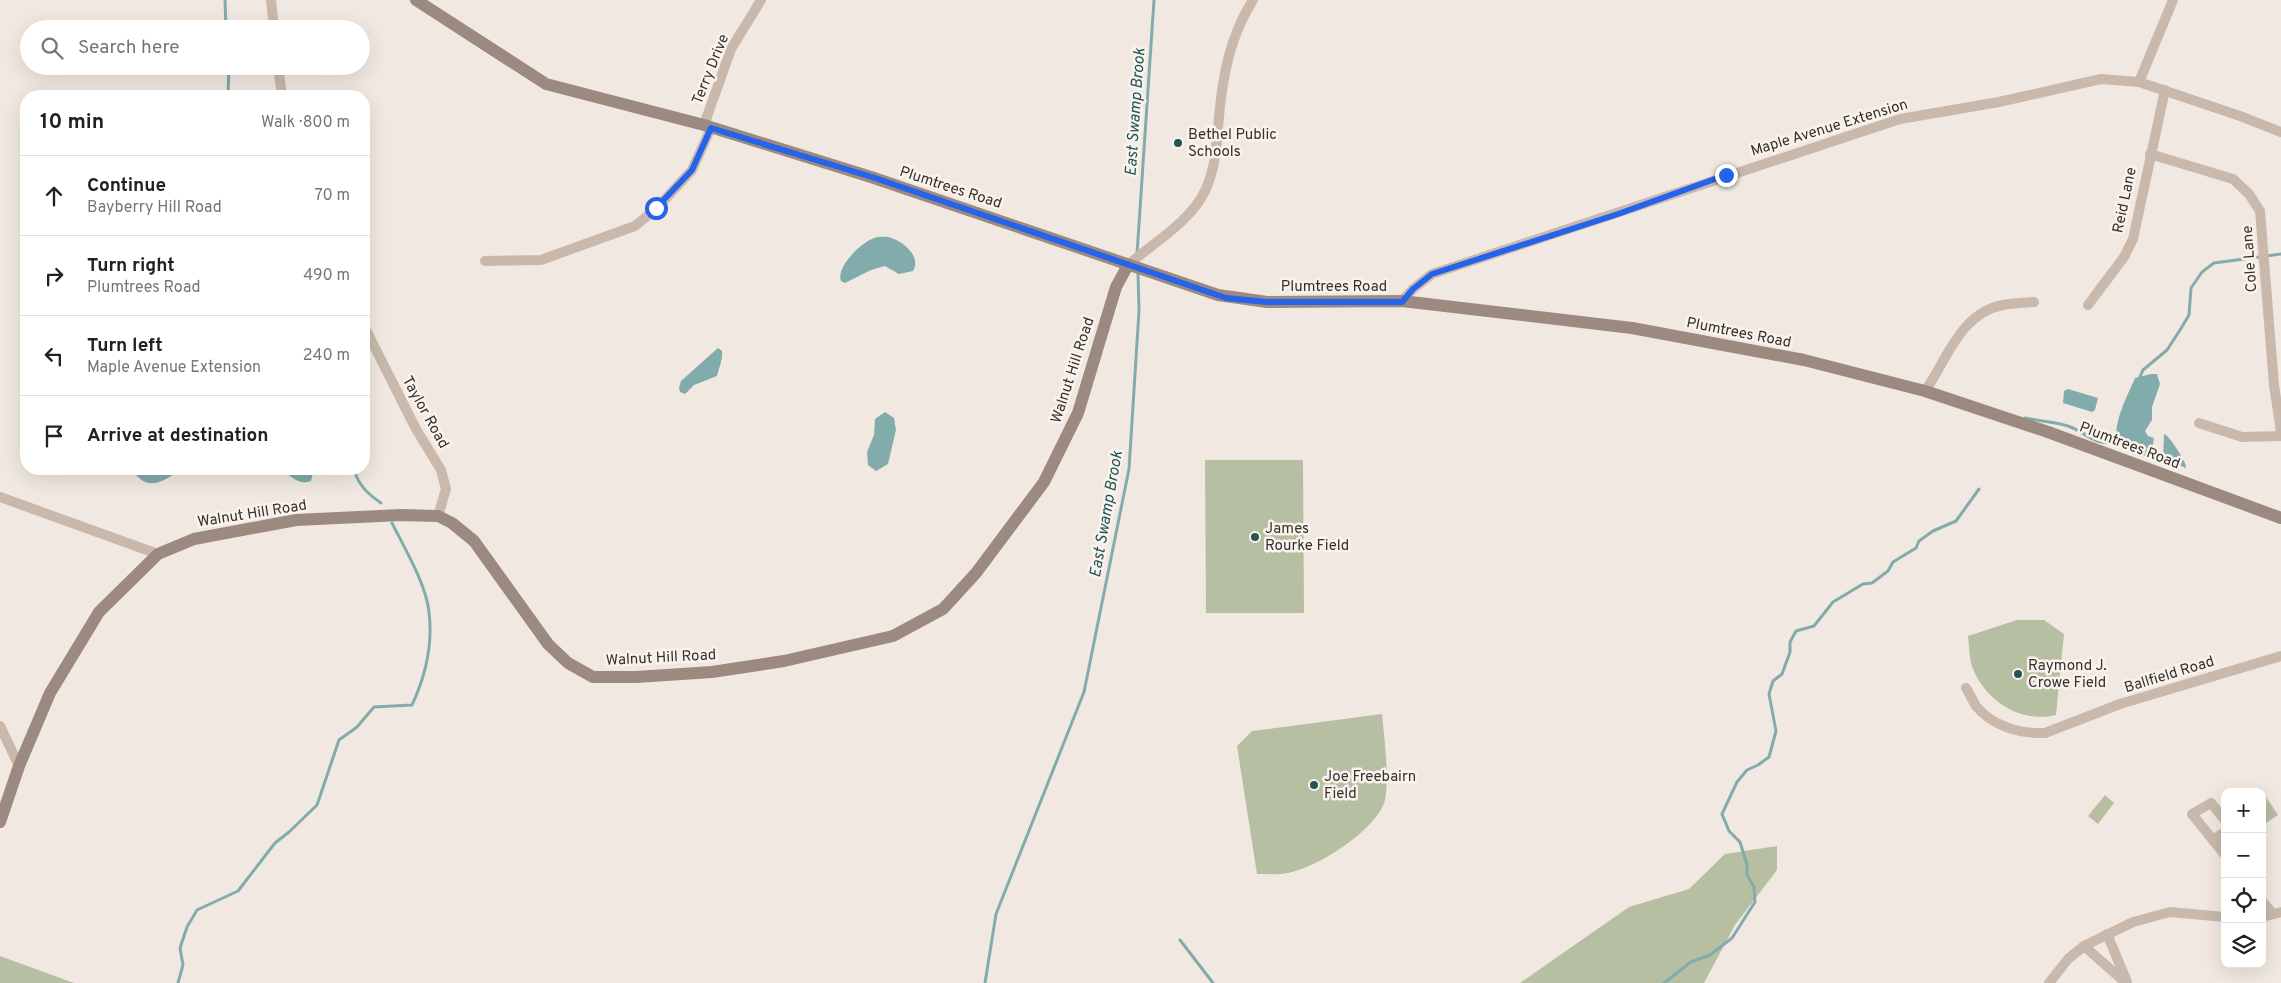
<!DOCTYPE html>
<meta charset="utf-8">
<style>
:root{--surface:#fff;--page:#f2f2f2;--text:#222;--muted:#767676;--line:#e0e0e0}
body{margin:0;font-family:Overpass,sans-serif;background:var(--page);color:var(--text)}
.controls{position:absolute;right:15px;bottom:15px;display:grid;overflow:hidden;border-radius:10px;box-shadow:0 5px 20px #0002}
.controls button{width:45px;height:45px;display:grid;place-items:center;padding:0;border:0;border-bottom:1px solid var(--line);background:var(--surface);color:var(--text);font:25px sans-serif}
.stop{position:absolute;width:15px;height:15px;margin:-11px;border:4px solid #2563eb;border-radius:50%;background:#fff}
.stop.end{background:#2563eb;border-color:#fff;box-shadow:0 1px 5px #0008}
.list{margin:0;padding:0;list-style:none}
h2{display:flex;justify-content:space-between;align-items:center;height:65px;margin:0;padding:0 20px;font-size:21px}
h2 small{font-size:16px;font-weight:400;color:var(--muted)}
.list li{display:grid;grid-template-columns:32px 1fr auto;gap:15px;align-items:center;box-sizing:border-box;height:80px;padding:0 20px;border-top:1px solid var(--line)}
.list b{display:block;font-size:19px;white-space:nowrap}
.list p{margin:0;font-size:16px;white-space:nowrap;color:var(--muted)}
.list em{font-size:16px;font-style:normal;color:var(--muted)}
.icon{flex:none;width:28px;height:28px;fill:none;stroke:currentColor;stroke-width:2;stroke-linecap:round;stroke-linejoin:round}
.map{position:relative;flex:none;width:2281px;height:983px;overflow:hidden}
.search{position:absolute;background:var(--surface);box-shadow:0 5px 20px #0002;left:20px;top:20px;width:350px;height:55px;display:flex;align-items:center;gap:12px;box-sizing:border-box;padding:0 18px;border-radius:28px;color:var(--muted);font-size:19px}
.panel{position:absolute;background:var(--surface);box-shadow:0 5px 20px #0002;left:20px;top:90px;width:350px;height:385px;border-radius:20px}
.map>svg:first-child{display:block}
</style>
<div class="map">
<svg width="2281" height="983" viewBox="0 0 2281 983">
<rect width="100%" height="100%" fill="#f1e9e1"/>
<g fill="#b6bfa1">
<polygon points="1205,460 1303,460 1304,613 1206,613"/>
<path d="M2017 620H2044L2064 634 2056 715C2019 724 1982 699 1971 663 1969 654 1969 644 1968 636Z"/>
<path d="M1382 714C1384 735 1391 789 1383 806 1369 834 1318 867 1288 873 1278 875 1267 874 1257 874L1237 746 1252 731Z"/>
<polygon points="2260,788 2278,815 2263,825 2262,792 2255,792"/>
<polygon points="2105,795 2114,803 2098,824 2088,816"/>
<polygon points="1777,846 1777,870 1735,925 1704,983 1520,983 1629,907 1689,889 1725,854"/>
<polygon points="0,956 74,983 0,983"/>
</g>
<g fill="#82acac">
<path d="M888 237C902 240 922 256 913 271L899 274 885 266 871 270 845 283 841 281C836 267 860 244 872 239 877 236 883 237 888 237Z"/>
<path d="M718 348 722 351C723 359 719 368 717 376L694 385 685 394 680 392 679 388 681 381Z"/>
<path d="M2151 374H2157L2160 384 2152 407V420L2145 431 2148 436 2154 438 2151 454 2146 457 2132 452 2116 442C2115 418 2126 399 2135 378Z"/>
<polygon points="2068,389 2098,398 2095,410 2092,412 2063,403 2064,391"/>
<polygon points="885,412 894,418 896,430 888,464 876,471 868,465 867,452 874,435 875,419"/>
<path d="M2164 434C2169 435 2187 463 2186 468L2163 459Z"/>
<path d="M132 469H182C164 481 147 494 132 469Z"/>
<path d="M282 469H317L313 473 311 481C299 486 290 476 282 469Z"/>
</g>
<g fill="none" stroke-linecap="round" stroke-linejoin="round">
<g stroke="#82acac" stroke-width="3">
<polyline points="225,0 226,29"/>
<polyline points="228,96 229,66"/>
<polyline points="1137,254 1154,0"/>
<polyline points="2139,379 2143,370 2167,350 2180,330 2189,315 2191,288 2202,272 2214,263 2281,254"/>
<path d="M2025 418C2039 421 2056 422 2068 426 2088 433 2093 446 2116 442L2117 439"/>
<path d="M354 469C358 485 368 494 381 503"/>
<polyline points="1180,940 1213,983"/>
<path d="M178 983 183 965 180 948 187 927 197 910 238 891 275 843 289 832 317 805 339 740 357 727 374 707 412 705C425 677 433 644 429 612 426 584 405 549 392 523"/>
<polyline points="985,983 996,914 1084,692 1129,469 1139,311 1138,272"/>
<polyline points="1664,983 1691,962 1710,955 1732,938 1755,902 1754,887 1747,875 1747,865 1740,842 1729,831 1722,814 1737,782 1747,770 1758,765 1769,757 1776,731 1769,694 1773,681 1782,674 1790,652 1790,642 1796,631 1814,626 1833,602 1863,584 1872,583 1888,571 1893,562 1916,548 1919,541 1933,531 1956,521 1979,489"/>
</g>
<g stroke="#c9b9ad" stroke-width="10">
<polyline points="271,0 274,29"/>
<polyline points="278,66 282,96"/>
<polyline points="2139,82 2173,0"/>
<polyline points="704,125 731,49 761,0"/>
<polyline points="2150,154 2233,179 2249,194 2260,211 2274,385 2281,432"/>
<polyline points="485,261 541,260 635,226 657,208 692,170 711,128"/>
<path d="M1128 265C1153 243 1190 222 1205 191 1216 168 1217 141 1219 116 1223 75 1230 36 1253 0"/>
<polyline points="1402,301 1413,289 1432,274 1900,119 1999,102 2101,79 2139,82 2240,116 2281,132"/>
<polyline points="2088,305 2124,257 2133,239 2165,90"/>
<polyline points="364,326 416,429 441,470 446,489 438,516"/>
<path d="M1925 391C1947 360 1960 313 2003 305 2013 303 2024 303 2034 302"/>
<polyline points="2199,423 2242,437 2281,436"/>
<polyline points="0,497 158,554"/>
<path d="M1966 688C1970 694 1972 700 1976 706 1992 726 2020 734 2045 733L2120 704 2281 656"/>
<polyline points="0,726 19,766"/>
<polyline points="2225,820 2211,803 2192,814 2225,855"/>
<polyline points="2214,839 2225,832"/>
<polyline points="2262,901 2273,914"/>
<polyline points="2262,917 2281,912"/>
<polyline points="2107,934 2127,982"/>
<polyline points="2084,946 2126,983"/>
<polyline points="2049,983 2068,959 2084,946 2133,922 2170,912 2225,917"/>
</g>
<g stroke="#9c897f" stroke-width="12">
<polyline points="416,0 546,84 704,125 871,177 1218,295 1267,302 1402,301 1632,328 1804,360 1925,391 2048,432 2281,518"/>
<polyline points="0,822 19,766 50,693 99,612 158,554 194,539 296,520 401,515 438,516 452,523 474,541 548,644 568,663 593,677 636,677 712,672 784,661 893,636 943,609 976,573 1044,482 1078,413 1116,287 1128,265"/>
</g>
</g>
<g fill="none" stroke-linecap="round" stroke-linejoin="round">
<polyline stroke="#2563eb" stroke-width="6" points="656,208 692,170 711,128 872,177 1226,298 1267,302 1402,302 1413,289 1432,274 1618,214 1726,175"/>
</g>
<g fill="#245456" stroke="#f9f3ed" stroke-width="2">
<circle cx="1178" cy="143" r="5"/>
<circle cx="1255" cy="537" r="5"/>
<circle cx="2018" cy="674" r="5"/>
<circle cx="1314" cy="785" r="5"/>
</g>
<g text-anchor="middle" stroke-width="5" stroke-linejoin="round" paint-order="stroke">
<g font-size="15" fill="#382f2b" stroke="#f9f3ed">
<text transform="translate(710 69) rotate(-68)" y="5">Terry Drive</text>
<text transform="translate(1829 127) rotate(-17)" y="5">Maple Avenue Extension</text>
<text transform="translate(951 187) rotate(18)" y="5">Plumtrees Road</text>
<text transform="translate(2124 200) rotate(-78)" y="5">Reid Lane</text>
<text transform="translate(2249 259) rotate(-94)" y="5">Cole Lane</text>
<text x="1334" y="291">Plumtrees Road</text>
<text transform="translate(1739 332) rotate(11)" y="5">Plumtrees Road</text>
<text transform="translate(1072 370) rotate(-72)" y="5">Walnut Hill Road</text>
<text transform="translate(426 412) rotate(61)" y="5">Taylor Road</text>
<text transform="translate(2130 445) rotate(21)" y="5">Plumtrees Road</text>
<text transform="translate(252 513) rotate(-9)" y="5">Walnut Hill Road</text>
<text transform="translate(661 657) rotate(-3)" y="5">Walnut Hill Road</text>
<text transform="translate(2169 674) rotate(-17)" y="5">Ballfield Road</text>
</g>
<g font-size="15" fill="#382f2b" stroke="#f9f3ed" text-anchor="start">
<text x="1188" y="139">Bethel Public<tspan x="1188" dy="17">Schools</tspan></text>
<text x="1265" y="533">James<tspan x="1265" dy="17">Rourke Field</tspan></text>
<text x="2028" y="670">Raymond J.<tspan x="2028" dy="17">Crowe Field</tspan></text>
<text x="1324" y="781">Joe Freebairn<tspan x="1324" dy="17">Field</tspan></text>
</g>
<g font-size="16" font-style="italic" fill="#245456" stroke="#f9f3ed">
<text transform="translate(1134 112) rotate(-86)" y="6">East Swamp Brook</text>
<text transform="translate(1105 514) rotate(-80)" y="6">East Swamp Brook</text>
</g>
</g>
</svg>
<div class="controls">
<button>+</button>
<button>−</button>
<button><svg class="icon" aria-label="locate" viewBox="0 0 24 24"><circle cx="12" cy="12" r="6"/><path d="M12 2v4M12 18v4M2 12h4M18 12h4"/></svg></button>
<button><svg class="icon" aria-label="layers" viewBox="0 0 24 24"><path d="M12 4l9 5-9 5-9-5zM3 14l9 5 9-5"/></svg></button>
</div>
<div class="stop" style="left:656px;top:208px"></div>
<div class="stop end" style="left:1726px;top:175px"></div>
<div class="search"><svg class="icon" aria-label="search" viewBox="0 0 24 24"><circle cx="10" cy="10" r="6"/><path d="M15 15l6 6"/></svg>Search here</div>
<section class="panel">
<h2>10 min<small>Walk · 800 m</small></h2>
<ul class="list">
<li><svg class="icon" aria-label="ahead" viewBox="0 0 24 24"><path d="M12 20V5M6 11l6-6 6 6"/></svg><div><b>Continue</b><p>Bayberry Hill Road</p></div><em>70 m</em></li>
<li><svg class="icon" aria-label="right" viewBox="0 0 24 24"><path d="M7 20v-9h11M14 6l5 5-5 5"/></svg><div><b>Turn right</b><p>Plumtrees Road</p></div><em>490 m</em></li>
<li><svg class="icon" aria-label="left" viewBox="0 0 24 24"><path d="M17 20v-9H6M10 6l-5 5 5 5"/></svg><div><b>Turn left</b><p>Maple Avenue Extension</p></div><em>240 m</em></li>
<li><svg class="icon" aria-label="arrive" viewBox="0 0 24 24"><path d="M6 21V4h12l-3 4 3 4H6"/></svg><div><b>Arrive at destination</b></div></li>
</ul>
</section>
</div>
